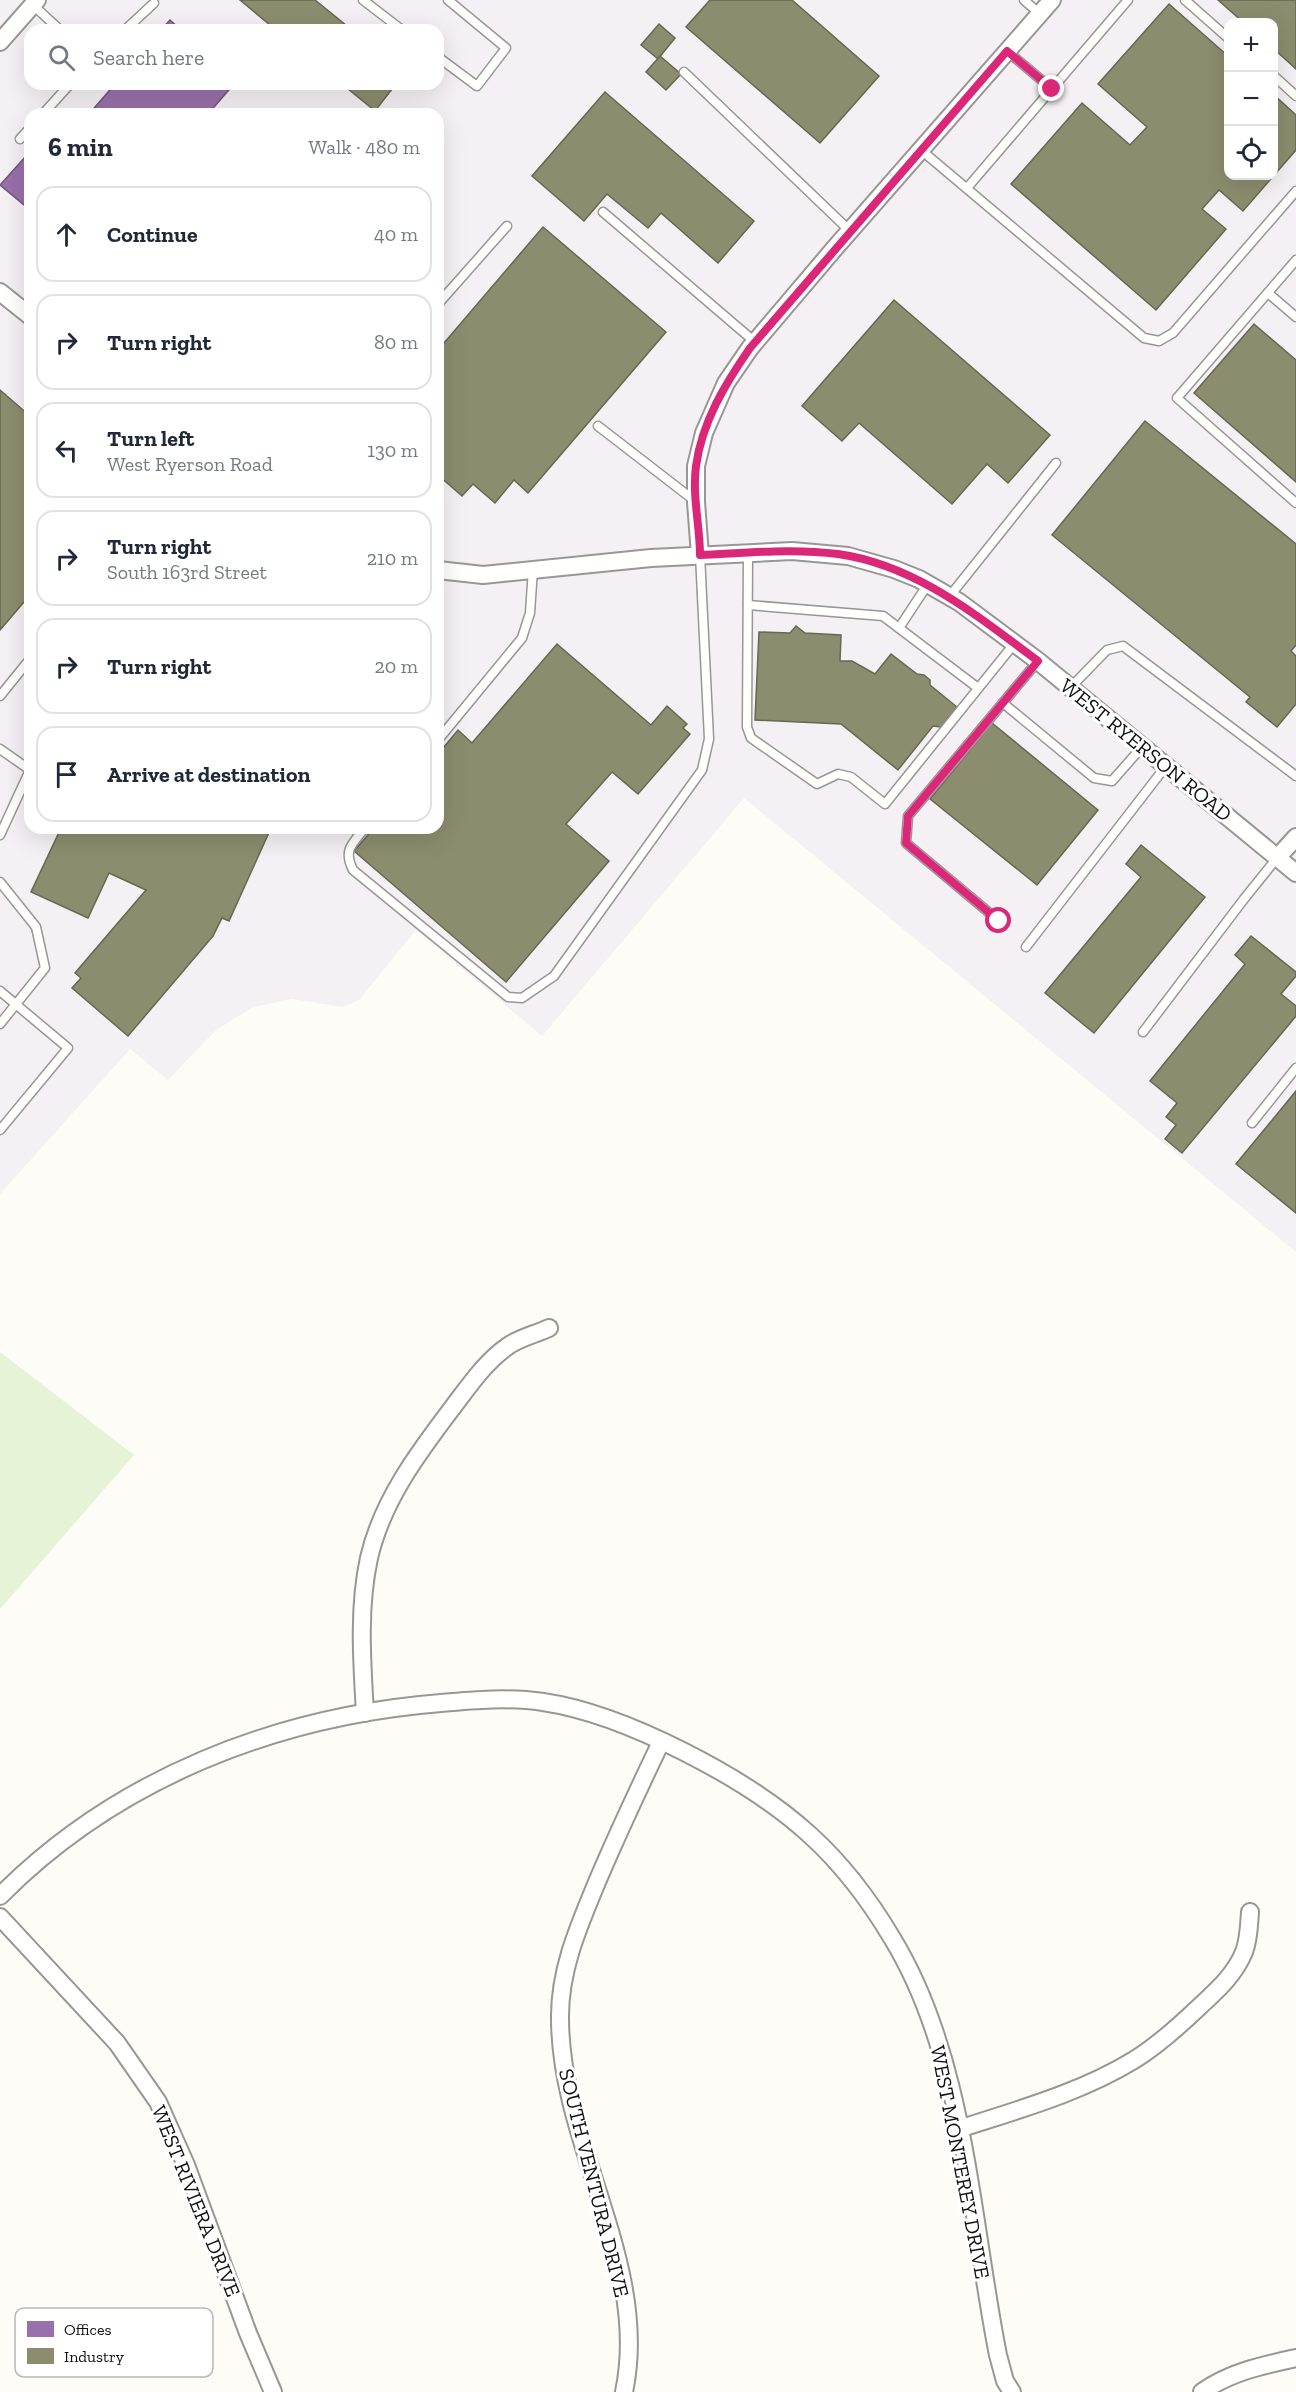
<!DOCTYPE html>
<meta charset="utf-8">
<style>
:root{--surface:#fff;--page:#f2f2f3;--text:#1f2937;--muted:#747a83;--line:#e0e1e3}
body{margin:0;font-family:"Zilla Slab",serif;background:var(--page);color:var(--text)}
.controls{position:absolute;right:18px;top:18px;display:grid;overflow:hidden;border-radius:12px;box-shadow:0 6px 24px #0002}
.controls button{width:54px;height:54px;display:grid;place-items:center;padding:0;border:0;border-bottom:2px solid var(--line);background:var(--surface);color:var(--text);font:30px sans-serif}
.stop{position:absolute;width:18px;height:18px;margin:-14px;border:4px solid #db2777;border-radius:50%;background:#fff}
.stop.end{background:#db2777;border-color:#fff;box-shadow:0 2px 6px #0008}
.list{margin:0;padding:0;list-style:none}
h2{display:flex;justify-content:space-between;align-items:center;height:78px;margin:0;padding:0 24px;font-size:26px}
h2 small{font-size:20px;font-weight:400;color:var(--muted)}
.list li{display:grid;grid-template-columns:39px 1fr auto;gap:18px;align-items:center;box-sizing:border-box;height:96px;margin:0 12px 12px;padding:0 12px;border:2px solid var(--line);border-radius:18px}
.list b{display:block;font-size:22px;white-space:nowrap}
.list p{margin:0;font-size:20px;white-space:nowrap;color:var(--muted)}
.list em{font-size:20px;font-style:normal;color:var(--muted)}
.icon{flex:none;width:33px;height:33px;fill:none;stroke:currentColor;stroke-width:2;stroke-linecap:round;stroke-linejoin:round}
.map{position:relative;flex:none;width:1296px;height:2392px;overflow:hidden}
.search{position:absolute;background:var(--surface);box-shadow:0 6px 24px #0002;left:24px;top:24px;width:420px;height:66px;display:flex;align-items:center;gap:15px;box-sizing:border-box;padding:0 21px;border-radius:18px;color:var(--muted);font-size:22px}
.panel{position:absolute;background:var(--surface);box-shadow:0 6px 24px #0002;left:24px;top:108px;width:420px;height:726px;border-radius:18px}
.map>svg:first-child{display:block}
</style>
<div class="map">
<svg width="1296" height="2392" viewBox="0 0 1296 2392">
<rect width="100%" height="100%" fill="#fdfcf7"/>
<path fill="#f5f0f3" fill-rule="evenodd" d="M0 0H1296V1252L744 798 542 1036 416 930 359 1000 342 1007 292 999 253 1007 216 1030 168 1080 130 1049 0 1194ZM1228 22H1274V176H1228ZM30 30H438V84H30ZM30 114H438V828H30Z"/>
<polygon fill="#e7f3d7" points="0,1352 134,1455 0,1609"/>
<g fill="#9970ab" stroke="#70547d" stroke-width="1.5">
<polygon points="170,20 181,30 161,30"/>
<polygon points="115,84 234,84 208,114 89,114"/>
<polygon points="26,156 30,159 30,210 0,185"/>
</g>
<g fill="#8c8c6e" stroke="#676752" stroke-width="1.5">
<polygon points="240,0 315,0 352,30 276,30"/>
<polygon points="710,0 792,0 879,76 820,143 686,27"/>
<polygon points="1218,0 1296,0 1296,69 1274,49 1274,22 1243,22"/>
<polygon points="1169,4 1228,56 1228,176 1274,176 1274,95 1296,115 1296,150 1243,211 1219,190 1202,209 1226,229 1156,310 1011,184 1082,103 1130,145 1147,127 1098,84"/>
<polygon points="659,24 675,38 658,59 641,45"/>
<polygon points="660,56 681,74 666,90 646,72"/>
<polygon points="342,84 396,84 375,111"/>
<polygon points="605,92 754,221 718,263 661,213 648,228 607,194 584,221 532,176"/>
<polygon points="543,227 666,332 528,493 514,480 495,503 473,484 462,496 438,475 438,350"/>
<polygon points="894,300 1050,435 1008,483 987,464 952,504 859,423 842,441 802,406"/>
<polygon points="1254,324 1296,360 1296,482 1194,393"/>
<polygon points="0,390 30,416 30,595 0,630"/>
<polygon points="1145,421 1296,544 1296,645 1291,651 1296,656 1296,704 1277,727 1246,702 1250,697 1052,535"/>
<polygon points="796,626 805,633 841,635 840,661 852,661 875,674 891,654 917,674 924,675 930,680 930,685 957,707 941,727 933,726 898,770 841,724 755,720 759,632 790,633"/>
<polygon points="557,644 651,725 667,706 687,724 683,728 690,734 638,794 612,772 566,824 609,861 506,982 354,851 374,828 438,828 438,754 458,730 472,743"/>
<polygon points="992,723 1098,810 1037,885 930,799"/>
<polygon points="61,828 271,828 229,921 222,918 213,936 128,1036 72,988 81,978 75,973 146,890 109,873 88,918 31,892"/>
<polygon points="1141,845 1205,897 1094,1033 1045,993 1141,877 1126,864"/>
<polygon points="1251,936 1296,972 1296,976 1281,994 1296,1006 1296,1016 1182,1153 1165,1139 1176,1125 1166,1117 1177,1103 1150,1081 1245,964 1235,955"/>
<polygon points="1296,1091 1296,1213 1236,1164"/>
</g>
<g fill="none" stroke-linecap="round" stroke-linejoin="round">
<g stroke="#979795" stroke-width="11">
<g id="lane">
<polyline points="363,0 402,30"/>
<polyline points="1024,0 1040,14"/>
<polyline points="1185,0 1228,38"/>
<polyline points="33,5 60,30"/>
<polyline points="125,30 154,3"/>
<polyline points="1007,51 1052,89"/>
<polyline points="438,57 477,86 506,48 448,0"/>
<polyline points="684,72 850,231"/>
<polyline points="1274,76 1296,96"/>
<polyline points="43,114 70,84"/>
<polyline points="20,139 30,128"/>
<polyline points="921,150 1144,338 1159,341 1173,333 1296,191"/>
<polyline points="967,188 1128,0"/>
<polyline points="603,212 755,342"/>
<polyline points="1296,260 1177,398 1296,503"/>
<polyline points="1268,293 1296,317"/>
<polyline points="438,304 507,226"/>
<polyline points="598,426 695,501"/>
<polyline points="748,553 747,727 751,738 817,784 838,774 851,777 885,804 1014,644"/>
<polyline points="949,597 1056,463"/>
<polyline points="748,605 883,616 978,688"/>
<polyline points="899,628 928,584"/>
<polyline points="1070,688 1107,650 1123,646 1296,776"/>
<polyline points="0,696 30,659"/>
<polyline points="1003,703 1094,778 1112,781 1142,747"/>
<polyline points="438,740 522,638 530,613 533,569"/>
<polyline points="0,749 30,770 0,835"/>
<path d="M365 828C352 844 343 850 353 870L508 997 522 998 554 976 702 770 709 739 700 555"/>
<polyline points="0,882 36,927 45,968 0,1024"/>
<polyline points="999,921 906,843 908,816 1038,661"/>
<polyline points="1026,947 1166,766"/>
<polyline points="0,991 68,1048 0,1130"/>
<polyline points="1143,1032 1244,899 1277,858"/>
<polyline points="1252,1123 1296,1068"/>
</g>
</g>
<g stroke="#979795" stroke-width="20">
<g id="street">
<polyline points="0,42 37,0"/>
<polyline points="0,292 30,316"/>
<polyline points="700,555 696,502 696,466 704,433 726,383 750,348 834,249 1052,0"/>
<polyline points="438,570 483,575 651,558 792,551 848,556 894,569 919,579 959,602 1038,661 1296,873"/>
<polyline points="1277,858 1296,837"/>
<path d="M365 1713C362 1662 358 1608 369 1558 382 1501 418 1453 453 1407 469 1386 485 1362 508 1346 519 1338 536 1334 549 1328"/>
<path d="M0 1896C117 1778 277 1716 441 1703 475 1700 509 1697 543 1702 625 1714 749 1779 810 1835 842 1864 870 1901 892 1938 965 2057 971 2220 998 2355L1005 2381 1012 2392"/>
<polyline points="0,1917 117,2043 158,2102 186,2165 248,2333 273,2392"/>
<path d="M959 2129C1017 2110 1080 2093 1134 2060 1157 2046 1178 2027 1198 2008 1216 1991 1234 1976 1244 1952 1249 1939 1249 1925 1250 1912"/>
<path d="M624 2392C651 2264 559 2144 560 2016 560 1968 579 1926 597 1882 617 1835 639 1788 661 1742"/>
<path d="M1202 2392C1230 2372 1264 2365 1296 2358"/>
</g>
</g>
<use href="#lane" stroke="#fffffe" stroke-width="8"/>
<use href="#street" stroke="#fffffe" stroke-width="16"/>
</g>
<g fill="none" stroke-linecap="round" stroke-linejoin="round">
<path stroke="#db2777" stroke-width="8" d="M999 921 906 843 908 816 1038 661C977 616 916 565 838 554 792 548 746 553 700 555 700 526 692 496 696 466 702 422 725 384 750 348L1007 51 1052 89"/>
</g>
<g text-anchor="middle" stroke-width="6" stroke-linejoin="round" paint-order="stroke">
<g font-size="21" fill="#111" stroke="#fff">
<text transform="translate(1146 750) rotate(39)" y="7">WEST RYERSON ROAD</text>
<text transform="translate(960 2162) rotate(79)" y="7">WEST MONTEREY DRIVE</text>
<text transform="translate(594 2183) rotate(76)" y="7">SOUTH VENTURA DRIVE</text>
<text transform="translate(196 2201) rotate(68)" y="7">WEST RIVIERA DRIVE</text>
</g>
</g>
<rect x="15" y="2308" width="198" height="69" rx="9" fill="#fff" stroke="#b8b8b8" stroke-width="1.5"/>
<rect x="27" y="2321" width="27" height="16" fill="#9970ab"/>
<rect x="27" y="2348" width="27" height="16" fill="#8c8c6e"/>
<g font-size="16" fill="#111">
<text x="64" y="2335">Offices</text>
<text x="64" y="2362">Industry</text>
</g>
</svg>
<div class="controls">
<button>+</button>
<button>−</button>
<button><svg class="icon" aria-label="locate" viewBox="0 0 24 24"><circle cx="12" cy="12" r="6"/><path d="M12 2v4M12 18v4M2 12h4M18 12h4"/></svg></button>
</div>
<div class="stop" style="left:999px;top:921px"></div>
<div class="stop end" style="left:1052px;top:89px"></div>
<div class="search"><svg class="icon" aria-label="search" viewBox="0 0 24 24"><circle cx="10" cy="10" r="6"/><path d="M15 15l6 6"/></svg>Search here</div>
<section class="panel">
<h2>6 min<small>Walk · 480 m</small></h2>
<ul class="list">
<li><svg class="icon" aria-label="ahead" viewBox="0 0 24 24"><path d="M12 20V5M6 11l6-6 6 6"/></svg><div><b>Continue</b></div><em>40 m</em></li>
<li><svg class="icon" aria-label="right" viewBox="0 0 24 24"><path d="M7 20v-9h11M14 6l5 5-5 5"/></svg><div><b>Turn right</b></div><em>80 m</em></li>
<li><svg class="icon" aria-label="left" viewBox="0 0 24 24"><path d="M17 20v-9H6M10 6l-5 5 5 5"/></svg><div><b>Turn left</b><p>West Ryerson Road</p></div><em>130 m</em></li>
<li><svg class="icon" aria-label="right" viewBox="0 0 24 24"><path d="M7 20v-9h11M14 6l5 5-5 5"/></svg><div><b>Turn right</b><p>South 163rd Street</p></div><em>210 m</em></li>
<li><svg class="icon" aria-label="right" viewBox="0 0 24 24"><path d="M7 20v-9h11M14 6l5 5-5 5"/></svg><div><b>Turn right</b></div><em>20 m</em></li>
<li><svg class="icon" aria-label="arrive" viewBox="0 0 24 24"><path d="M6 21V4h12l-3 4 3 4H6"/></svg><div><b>Arrive at destination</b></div></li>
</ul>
</section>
</div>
